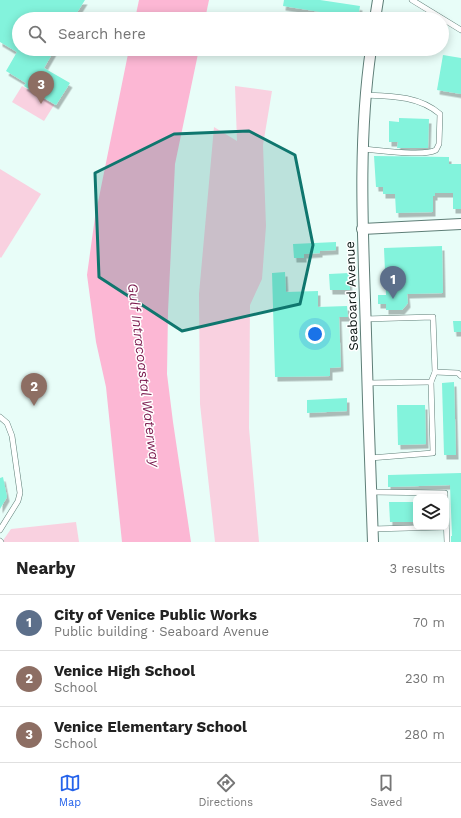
<!DOCTYPE html>
<meta charset="utf-8">
<style>
:root{--surface:#fff;--page:#f2f2f2;--text:#222;--muted:#767676;--line:#e0e0e0;--accent:#2563eb}
body{margin:0;font-family:"Work Sans",sans-serif;background:var(--page);color:var(--text)}
.controls{position:absolute;right:12px;bottom:12px;display:grid;overflow:hidden;border-radius:8px;box-shadow:0 2px 10px #0003}
.controls button{width:36px;height:36px;display:grid;place-items:center;padding:0;border:0;border-bottom:1px solid var(--line);background:var(--surface);color:var(--text);font:20px sans-serif}
.you{position:absolute;left:315px;top:334px;width:14px;height:14px;margin:-10px;border:3px solid #fff;border-radius:50%;background:#1a73e8;box-shadow:0 0 0 6px #1a73e833}
.badge{display:grid;place-items:center;width:26px;height:26px;border-radius:50%;background:var(--accent);color:#fff;font-size:13px;font-weight:700}
.pin{position:absolute;translate:-50% -33px;filter:drop-shadow(0 1px 2px #0008)}
.pin::after{content:'';position:absolute;top:21px;width:14px;height:12px;background:inherit;clip-path:polygon(0 0,100% 0,50% 100%)}
.list{margin:0;padding:0;list-style:none}
h2{display:flex;justify-content:space-between;align-items:center;height:52px;margin:0;padding:0 16px;font-size:17px}
h2 small{font-size:13px;font-weight:400;color:var(--muted)}
.list li{display:grid;grid-template-columns:26px 1fr auto;gap:12px;align-items:center;box-sizing:border-box;height:56px;padding:0 16px;border-top:1px solid var(--line)}
.list b{display:block;font-size:15px;white-space:nowrap}
.list p{margin:0;font-size:13px;white-space:nowrap;color:var(--muted)}
.list em{font-size:13px;font-style:normal;color:var(--muted)}
.icon{flex:none;width:22px;height:22px;fill:none;stroke:currentColor;stroke-width:2;stroke-linecap:round;stroke-linejoin:round}
.map{position:relative;flex:none;width:461px;height:542px;overflow:hidden}
.search{position:absolute;background:var(--surface);box-shadow:0 2px 10px #0003;left:12px;right:12px;top:12px;height:44px;display:flex;align-items:center;gap:10px;box-sizing:border-box;padding:0 14px;border-radius:22px;color:var(--muted);font-size:15px}
.sheet{height:220px;background:var(--surface)}
nav{display:flex;justify-content:space-around;align-items:center;box-sizing:border-box;height:56px;border-top:1px solid var(--line);background:var(--surface);font-size:11px;color:var(--muted)}
nav a{display:grid;justify-items:center;gap:2px}
nav .on{color:var(--accent)}
.map>svg:first-child{display:block}
</style>
<div class="map">
<svg width="461" height="542" viewBox="0 0 461 542">
<defs>
<filter id="shadow"><feDropShadow dx="2.5" dy="4.5" stdDeviation="0" flood-color="#0004"/></filter>
</defs>
<rect width="100%" height="100%" fill="#e8fdf8"/>
<g fill="#f9d1e0">
<polygon points="22,86 54,105 44,121 12,102"/>
<polygon points="235,86 272,91 263,145 266,226 262,279 250,305 249,428 259,542 215,542 200,404 199,294 214,127 237,141"/>
<polygon points="0,169 41,194 1,258 0,257"/>
<polygon points="76,522 79,542 2,542 11,529"/>
</g>
<g fill="#fcb7d4">
<polygon points="139,0 209,0 205,19 135,19"/>
<polygon points="129,49 199,49 175,164 168,312 167,374 173,422 191,542 122,542 106,387 96,342 87,275 95,217"/>
</g>
<g fill="#83f3dc" filter="url(#shadow)">
<polygon points="0,0 85,0 73,19 19,19 19,50 55,49 44,68 70,83 56,105 24,86 26,83 6,71 17,52 0,42"/>
<polygon points="284,0 320,0 360,6 358,18 283,6"/>
<polygon points="443,55 461,58 461,94 437,90"/>
<polygon points="399,118 429,119 428,148 397,148 398,142 389,142 389,121 399,122"/>
<polygon points="374,156 449,157 449,164 461,164 461,209 453,209 453,193 435,193 435,196 433,196 433,212 396,213 395,194 383,194 383,187 376,187"/>
<polygon points="336,242 336,250 320,251 320,253 304,254 304,258 294,258 293,244"/>
<polygon points="442,246 443,293 407,294 408,303 402,310 386,310 386,304 378,304 378,295 386,295 384,248"/>
<polygon points="285,272 286,292 318,291 318,307 347,306 348,317 339,317 341,367 330,368 330,376 275,377 272,273"/>
<polygon points="349,273 350,290 330,290 329,274"/>
<polygon points="453,321 461,321 461,332 454,332"/>
<polygon points="454,382 456,455 444,455 442,383"/>
<polygon points="347,398 347,411 307,413 307,400"/>
<polygon points="397,405 425,405 426,444 398,445"/>
<polygon points="461,473 461,542 451,542 451,536 452,536 450,485 388,487 388,475"/>
<polygon points="3,477 7,497 0,509 0,478"/>
<polygon points="389,502 416,502 416,522 390,522"/>
</g>
<g fill="none" stroke-linecap="round" stroke-linejoin="round">
<g stroke="#5e7e77" stroke-width="6">
<g id="lane">
<polyline points="412,0 461,30"/>
<path d="M363 149C380 150 423 157 436 150L439 144 440 114C419 96 392 96 365 95"/>
<polyline points="365,319 433,317 435,372 431,382 368,383"/>
<polyline points="435,372 458,373 461,376"/>
<polyline points="0,417 7,423 12,436 20,493 18,501 0,530"/>
<polyline points="370,458 433,453 431,382"/>
<polyline points="371,492 445,493 445,497"/>
<polyline points="446,517 447,542"/>
<polyline points="372,529 446,527"/>
<polyline points="0,541 1,542"/>
</g>
</g>
<g stroke="#5e7e77" stroke-width="12">
<g id="street">
<polyline points="375,19 378,0"/>
<path d="M371 49C359 132 362 216 365 300 367 381 370 461 373 542"/>
<polyline points="362,229 461,224"/>
</g>
</g>
<use href="#lane" stroke="#fff" stroke-width="5"/>
<use href="#street" stroke="#fff" stroke-width="10"/>
</g>
<path fill="#0f766e" fill-opacity="0.2" stroke="#0f766e" stroke-width="3" stroke-linejoin="round" d="M249 131 295 155 313 245 300 304 182 331 99 277 95 173 174 134Z"/>
<g text-anchor="middle" stroke-width="3" stroke-linejoin="round" paint-order="stroke">
<g font-size="13" fill="#04100d" stroke="#fff">
<text transform="translate(351 296) rotate(-92)" y="5">Seaboard Avenue</text>
</g>
<g font-size="14" font-style="italic" fill="#7c1d50" stroke="#fff">
<text transform="translate(144 375) rotate(83)" y="5">Gulf Intracoastal Waterway</text>
</g>
</g>
</svg>
<div class="controls">
<button><svg class="icon" aria-label="layers" viewBox="0 0 24 24"><path d="M12 4l9 5-9 5-9-5zM3 14l9 5 9-5"/></svg></button>
</div>
<div class="you"></div>
<div class="pin badge" style="left:393px;top:299px;background:#5c6f8a">1</div>
<div class="pin badge" style="left:34px;top:406px;background:#8d6e63">2</div>
<div class="pin badge" style="left:41px;top:104px;background:#8d6e63">3</div>
<div class="search"><svg class="icon" aria-label="search" viewBox="0 0 24 24"><circle cx="10" cy="10" r="6"/><path d="M15 15l6 6"/></svg>Search here</div>
</div>
<section class="sheet">
<h2>Nearby<small>3 results</small></h2>
<ul class="list">
<li><span class="badge" style="background:#5c6f8a">1</span><div><b>City of Venice Public Works</b><p>Public building · Seaboard Avenue</p></div><em>70 m</em></li>
<li><span class="badge" style="background:#8d6e63">2</span><div><b>Venice High School</b><p>School</p></div><em>230 m</em></li>
<li><span class="badge" style="background:#8d6e63">3</span><div><b>Venice Elementary School</b><p>School</p></div><em>280 m</em></li>
</ul>
</section>
<nav>
<a class="on"><svg class="icon" aria-label="map" viewBox="0 0 24 24"><path d="M3 6l6-2 6 2 6-2v14l-6 2-6-2-6 2zM9 4v14M15 6v14"/></svg>Map</a>
<a><svg class="icon" aria-label="directions" viewBox="0 0 24 24"><path d="M12 3l9 9-9 9-9-9zM9 14v-3h6M13 9l2 2-2 2"/></svg>Directions</a>
<a><svg class="icon" aria-label="saved" viewBox="0 0 24 24"><path d="M7 4h10v16l-5-4-5 4z"/></svg>Saved</a>
</nav>
